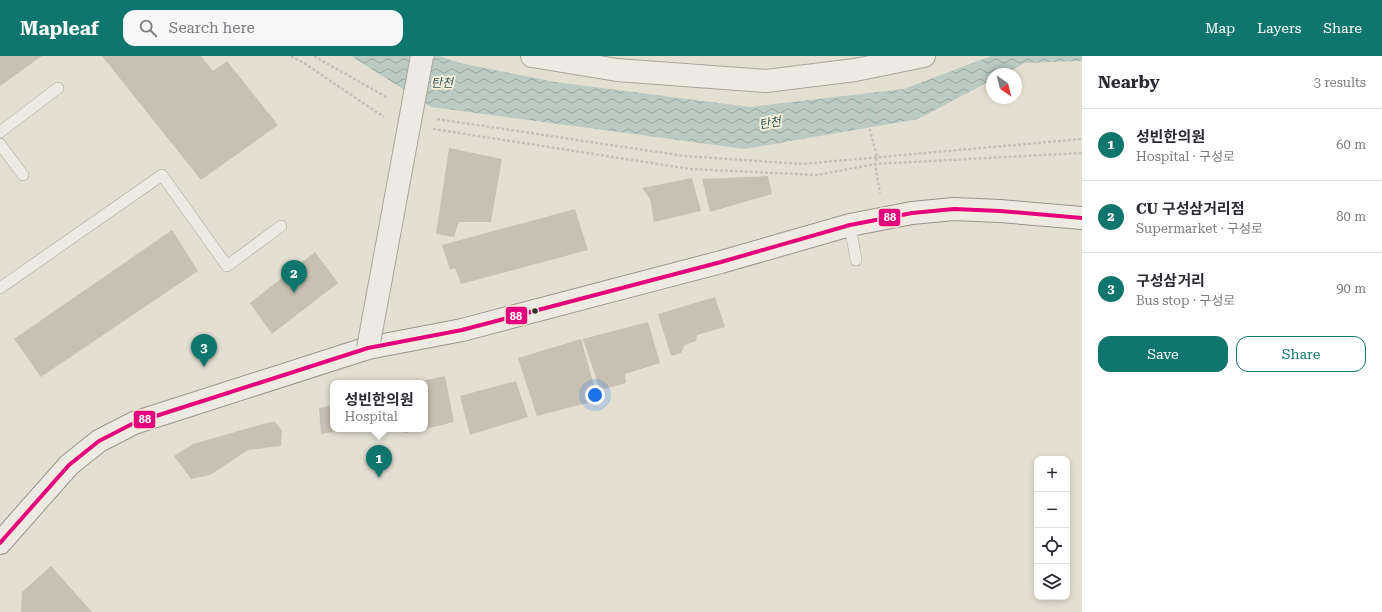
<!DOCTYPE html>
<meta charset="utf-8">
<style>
:root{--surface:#fff;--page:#f7f7f7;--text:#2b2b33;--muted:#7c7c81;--line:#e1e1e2;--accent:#0f766e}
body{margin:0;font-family:"Roboto Serif","Noto Sans KR",serif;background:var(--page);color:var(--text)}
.controls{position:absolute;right:12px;bottom:12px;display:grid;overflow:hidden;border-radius:8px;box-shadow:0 2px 6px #0003}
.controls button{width:36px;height:36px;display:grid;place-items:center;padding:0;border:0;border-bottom:1px solid var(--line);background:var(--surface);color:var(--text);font:20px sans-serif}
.compass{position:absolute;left:986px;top:12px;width:36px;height:36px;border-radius:50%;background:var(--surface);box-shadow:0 2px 6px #0003;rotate:145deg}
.you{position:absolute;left:595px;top:339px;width:14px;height:14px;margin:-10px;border:3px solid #fff;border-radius:50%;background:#1a73e8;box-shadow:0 0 0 6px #1a73e833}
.badge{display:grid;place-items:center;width:26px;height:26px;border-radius:50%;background:var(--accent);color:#fff;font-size:13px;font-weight:700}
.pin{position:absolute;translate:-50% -33px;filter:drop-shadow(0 1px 2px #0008)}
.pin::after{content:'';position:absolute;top:21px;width:14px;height:12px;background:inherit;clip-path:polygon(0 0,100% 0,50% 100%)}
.popup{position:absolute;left:330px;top:324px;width:98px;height:52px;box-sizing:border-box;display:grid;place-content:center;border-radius:8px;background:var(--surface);filter:drop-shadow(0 1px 3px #0005);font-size:13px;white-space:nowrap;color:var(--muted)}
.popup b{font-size:15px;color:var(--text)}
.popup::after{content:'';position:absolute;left:50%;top:100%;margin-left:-8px;border:8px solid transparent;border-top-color:var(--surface)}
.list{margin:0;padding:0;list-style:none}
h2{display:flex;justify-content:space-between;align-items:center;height:52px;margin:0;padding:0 16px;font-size:17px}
h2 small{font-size:13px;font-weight:400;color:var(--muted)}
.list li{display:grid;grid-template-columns:26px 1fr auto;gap:12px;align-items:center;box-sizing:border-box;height:72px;padding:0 16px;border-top:1px solid var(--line)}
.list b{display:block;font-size:15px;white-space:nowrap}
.list p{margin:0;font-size:13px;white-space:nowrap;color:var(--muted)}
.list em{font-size:13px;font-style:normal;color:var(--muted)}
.actions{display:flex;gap:8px;padding:12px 16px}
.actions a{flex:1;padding:9px 0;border:1px solid var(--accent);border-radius:12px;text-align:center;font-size:14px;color:var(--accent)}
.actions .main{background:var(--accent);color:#fff}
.icon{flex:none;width:22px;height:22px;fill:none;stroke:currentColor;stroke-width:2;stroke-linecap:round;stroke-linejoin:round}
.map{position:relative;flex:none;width:1082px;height:556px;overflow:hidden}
header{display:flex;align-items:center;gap:24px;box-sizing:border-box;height:56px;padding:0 20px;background:var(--accent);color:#fff}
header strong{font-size:19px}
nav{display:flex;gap:22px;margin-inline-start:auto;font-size:14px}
.search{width:280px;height:36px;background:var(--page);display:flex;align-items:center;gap:10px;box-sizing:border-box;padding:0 14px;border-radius:12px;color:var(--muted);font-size:15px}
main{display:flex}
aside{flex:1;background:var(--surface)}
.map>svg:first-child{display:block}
</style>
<header>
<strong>Mapleaf</strong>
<div class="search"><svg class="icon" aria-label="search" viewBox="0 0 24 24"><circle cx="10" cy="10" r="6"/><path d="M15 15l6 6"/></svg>Search here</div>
<nav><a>Map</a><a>Layers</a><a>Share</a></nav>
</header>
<main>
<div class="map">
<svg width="1082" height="556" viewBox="0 0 1082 556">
<defs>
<pattern id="water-waves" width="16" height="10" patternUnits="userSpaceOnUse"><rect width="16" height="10" fill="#bbcac3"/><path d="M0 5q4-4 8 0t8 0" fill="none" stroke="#99a49e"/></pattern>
</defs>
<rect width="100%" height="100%" fill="#e3e0d2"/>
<polygon fill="url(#water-waves)" points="351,0 439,0 460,7 555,26 750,51 904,33 991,0 1082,0 1082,5 1025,7 1004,18 992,18 992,24 918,63 745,93 431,51"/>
<g fill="#c7c0b3">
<polygon points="0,0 42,0 0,30"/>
<polygon points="102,0 201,0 213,15 227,5 278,69 201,124"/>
<polygon points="449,92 502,103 491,166 459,166 454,181 436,178"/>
<polygon points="768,120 772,138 710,156 702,123"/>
<polygon points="692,122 701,155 654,166 650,143 642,132"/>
<polygon points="575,153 588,194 461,228 455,212 450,214 442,189"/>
<polygon points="172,174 198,215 41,321 14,283"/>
<polygon points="315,196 338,227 272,278 250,247"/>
<polygon points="715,241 725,271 697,279 696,285 685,289 681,297 671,300 658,258"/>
<polygon points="648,266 660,307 625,318 626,327 600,334 583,283"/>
<polygon points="581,283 598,344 537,360 518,302"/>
<polygon points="445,320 454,366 425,373 425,327 416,326"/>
<polygon points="516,325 528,361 470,379 460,340"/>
<polygon points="333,349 333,373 346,374 321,378 319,352"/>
<polygon points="274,365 282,374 281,390 248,394 210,419 191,423 174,400 193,388"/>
<polygon points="405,373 421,373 421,374 405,377"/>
<polygon points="51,510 92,556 21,556 22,536"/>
</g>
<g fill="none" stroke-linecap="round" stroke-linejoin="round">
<g stroke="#a9a59a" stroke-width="12">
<g id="service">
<polyline points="0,76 58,32"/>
<polyline points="0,88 23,119"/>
<polyline points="850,169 856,204"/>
<polyline points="0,232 162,119 227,210 281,170"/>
</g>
</g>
<g stroke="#a9a59a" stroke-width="24">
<polyline id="minor" points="532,0 617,14 766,25 855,14 924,0"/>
</g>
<g stroke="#99958a" stroke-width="24">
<polyline id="secondary" points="0,487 69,409 99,385 134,367 368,292 462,274 721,206 850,169 912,157 954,153 1000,155 1082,162"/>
</g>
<g stroke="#c4c1b9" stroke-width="2.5" stroke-dasharray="3 2" stroke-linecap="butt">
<polyline points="291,0 304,7 384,61"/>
<polyline points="314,0 388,42"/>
<polyline points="861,39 877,101 875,108 880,137"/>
<polyline points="437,63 684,100 802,108 1082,83"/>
<polyline points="433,73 690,113 817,119 875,108 1082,97"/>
</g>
<use href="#service" stroke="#eceae2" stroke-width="11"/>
<use href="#minor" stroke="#eceae2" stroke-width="22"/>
<use href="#secondary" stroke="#eceae2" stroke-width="22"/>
<g stroke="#a9a59a" stroke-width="24" stroke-linecap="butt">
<polyline id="tertiary-bridge" points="368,292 422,0"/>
</g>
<use href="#tertiary-bridge" stroke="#eceae2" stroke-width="22"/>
<g stroke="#f3eed9" stroke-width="7">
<polyline id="bus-1" points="0,487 69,409 99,385 134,367 368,292 462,274 721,206 850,169 912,157 954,153 1000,155 1082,162"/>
</g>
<use href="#bus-1" stroke="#e5007d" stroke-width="4"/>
</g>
<circle fill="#382f22" stroke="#f3eed9" stroke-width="1.5" cx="535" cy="255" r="3.5"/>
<g text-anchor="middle" stroke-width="4" stroke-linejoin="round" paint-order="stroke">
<g font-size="12" font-style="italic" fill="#335556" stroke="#f3eed9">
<text x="442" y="31">탄천</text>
<text transform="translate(770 67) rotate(-9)" y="4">탄천</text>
</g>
</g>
<g stroke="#f3eed9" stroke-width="1.5">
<rect x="878" y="152" width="23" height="19" rx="4" fill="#e5007d"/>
<rect x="505" y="250" width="23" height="19" rx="4" fill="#e5007d"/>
<rect x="133" y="354" width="23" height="19" rx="4" fill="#e5007d"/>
</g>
<g font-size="11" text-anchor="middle" font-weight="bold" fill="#fff">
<text x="890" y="165">88</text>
<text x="516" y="264">88</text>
<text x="145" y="367">88</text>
</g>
</svg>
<div class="controls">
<button>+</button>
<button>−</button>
<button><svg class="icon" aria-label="locate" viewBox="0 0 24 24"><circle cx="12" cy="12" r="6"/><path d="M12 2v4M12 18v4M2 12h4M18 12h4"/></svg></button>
<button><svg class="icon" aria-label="layers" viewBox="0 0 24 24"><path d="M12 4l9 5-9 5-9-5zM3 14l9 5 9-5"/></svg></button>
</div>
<svg class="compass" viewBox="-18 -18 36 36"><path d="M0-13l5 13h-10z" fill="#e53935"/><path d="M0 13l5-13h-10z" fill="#7c7c81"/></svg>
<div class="you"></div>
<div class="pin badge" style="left:379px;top:422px">1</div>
<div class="popup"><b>성빈한의원</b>Hospital</div>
<div class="pin badge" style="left:294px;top:237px">2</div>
<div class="pin badge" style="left:204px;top:311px">3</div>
</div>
<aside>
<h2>Nearby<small>3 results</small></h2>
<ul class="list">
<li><span class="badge">1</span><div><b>성빈한의원</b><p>Hospital · 구성로</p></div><em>60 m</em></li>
<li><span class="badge">2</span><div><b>CU 구성삼거리점</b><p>Supermarket · 구성로</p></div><em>80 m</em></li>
<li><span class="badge">3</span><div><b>구성삼거리</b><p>Bus stop · 구성로</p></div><em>90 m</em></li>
</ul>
<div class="actions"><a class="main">Save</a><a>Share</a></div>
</aside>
</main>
